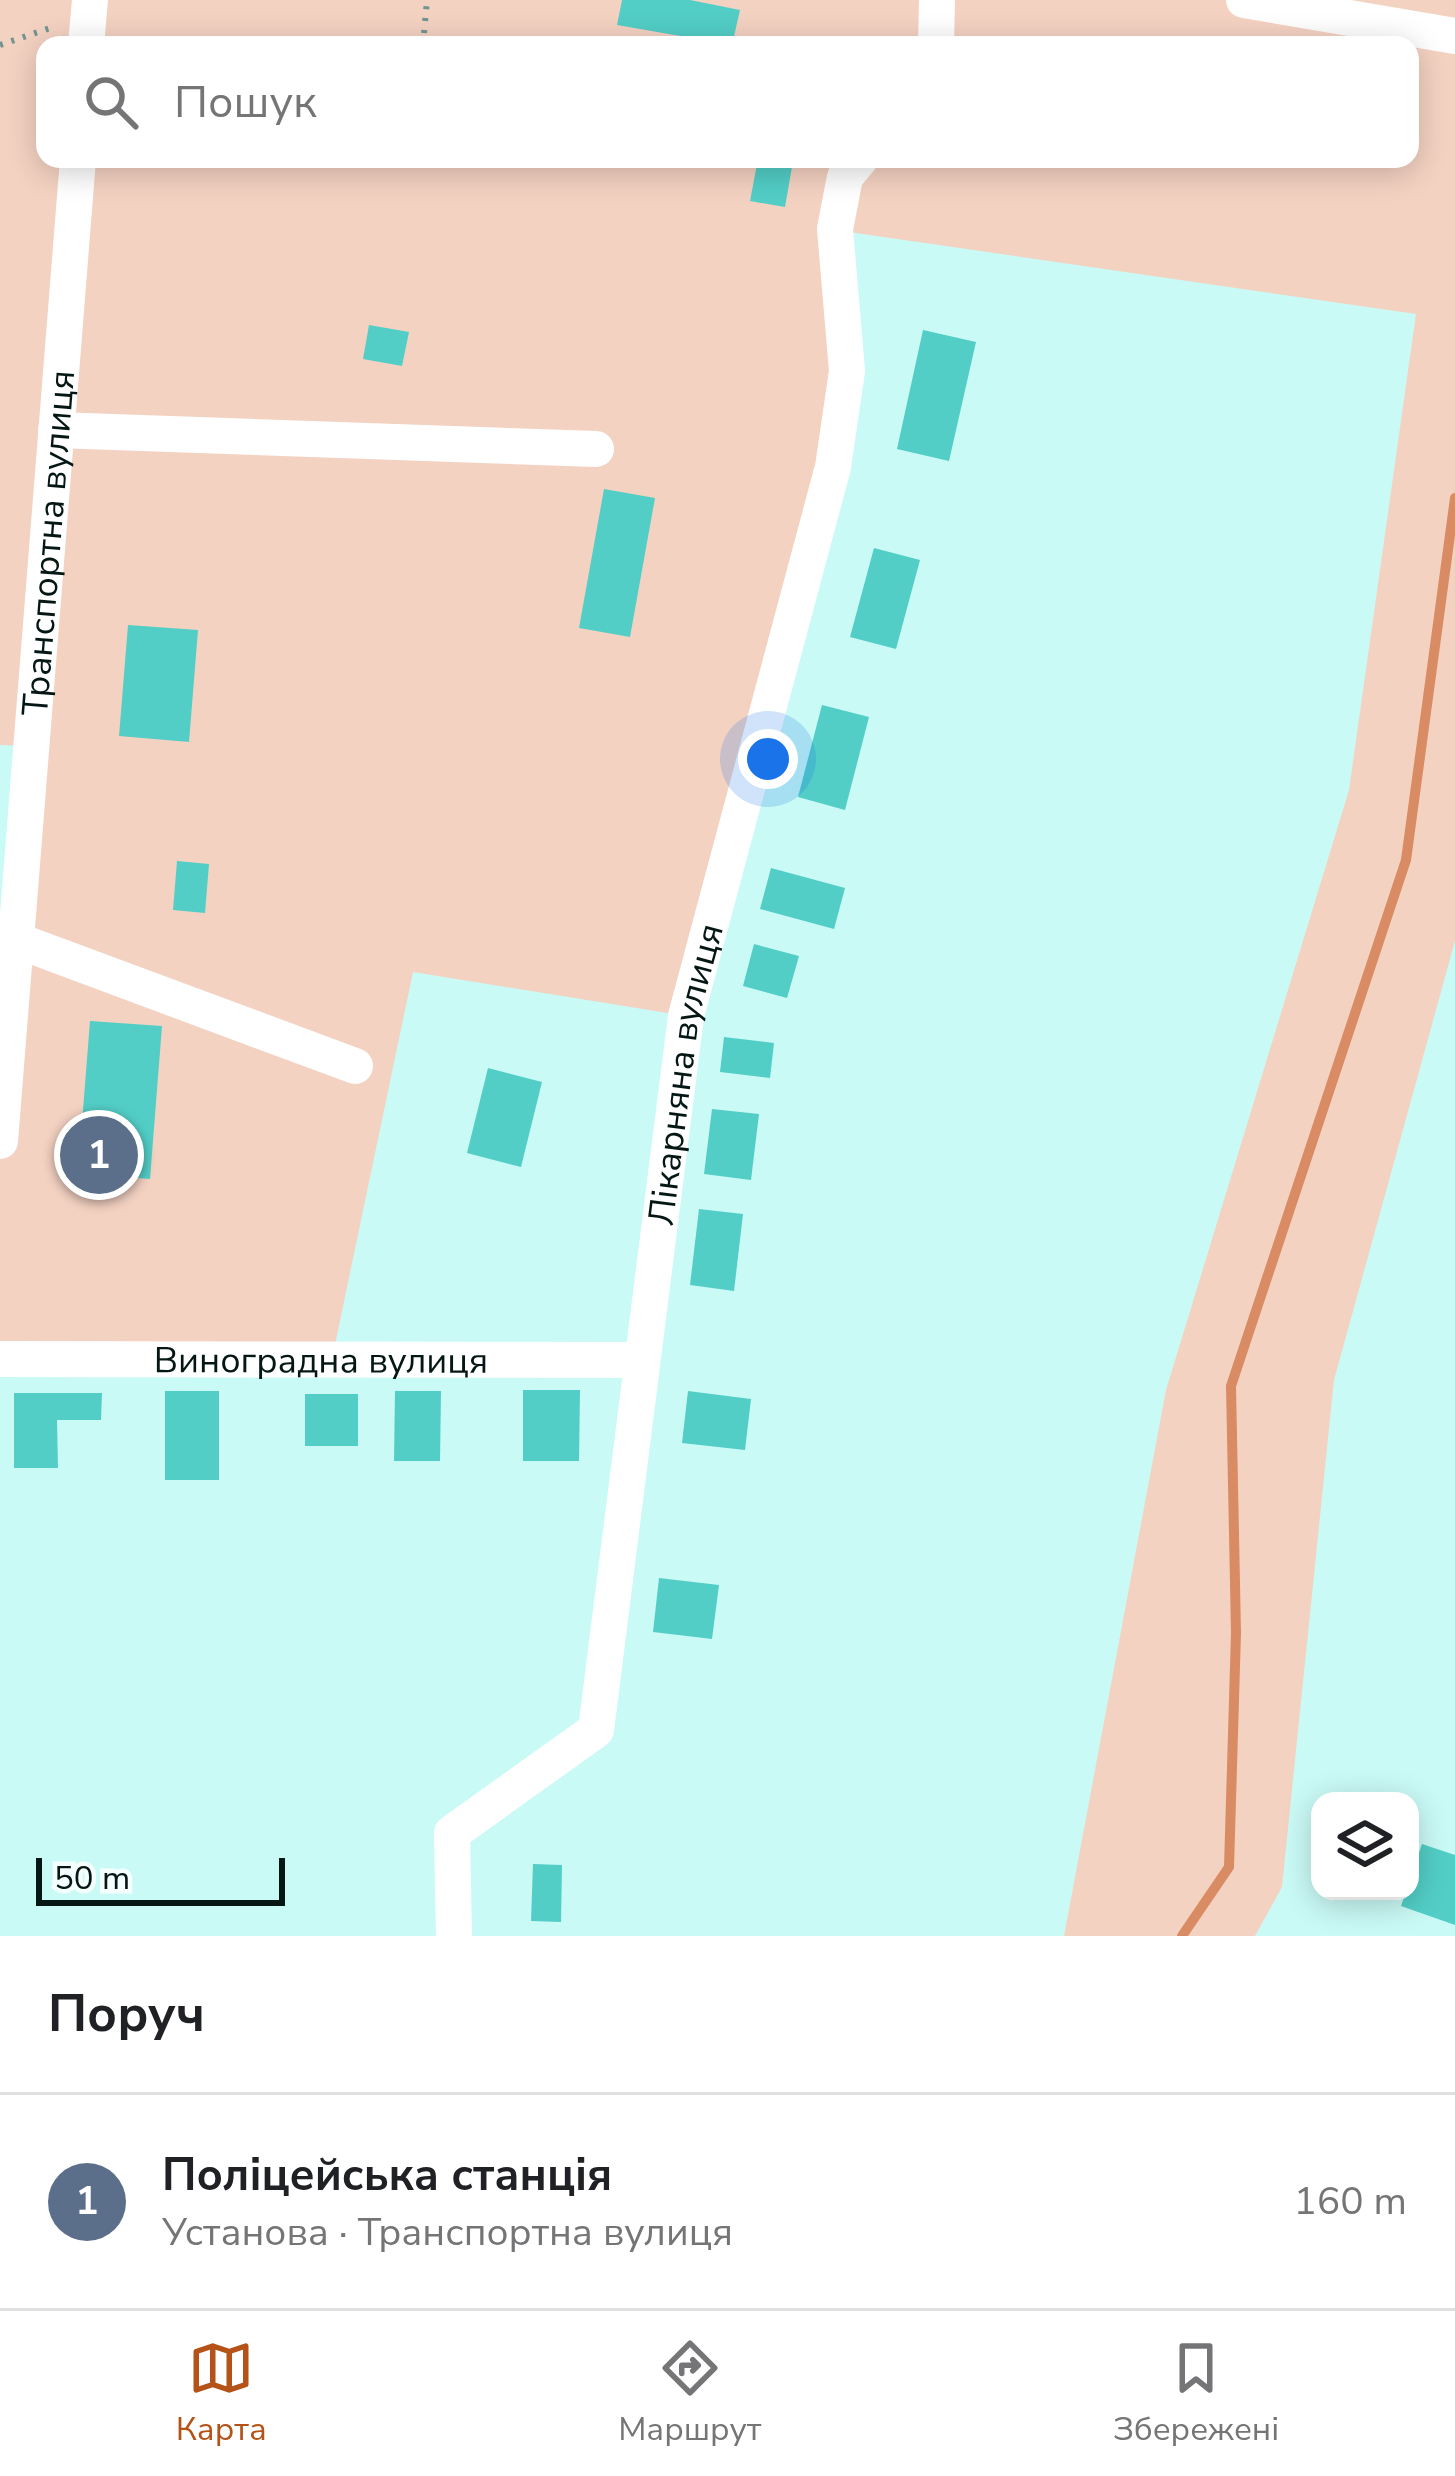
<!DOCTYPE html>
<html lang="uk">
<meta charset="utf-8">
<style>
:root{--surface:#fff;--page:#f6f6f6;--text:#202124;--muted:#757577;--line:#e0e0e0;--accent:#b45217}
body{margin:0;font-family:"Nunito Sans",sans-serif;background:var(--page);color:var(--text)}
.controls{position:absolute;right:36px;bottom:36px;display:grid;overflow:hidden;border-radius:24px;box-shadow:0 6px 30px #0003}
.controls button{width:108px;height:108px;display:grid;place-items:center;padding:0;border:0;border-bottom:3px solid var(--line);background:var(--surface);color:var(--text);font:60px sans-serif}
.scale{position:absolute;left:36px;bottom:30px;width:249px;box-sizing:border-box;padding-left:12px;border:6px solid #051715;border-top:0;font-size:33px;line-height:42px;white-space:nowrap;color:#051715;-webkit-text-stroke:9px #f5fffe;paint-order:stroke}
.you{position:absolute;left:768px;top:759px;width:42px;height:42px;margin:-30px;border:9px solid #fff;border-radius:50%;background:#1a73e8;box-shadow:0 0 0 18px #1a73e833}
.badge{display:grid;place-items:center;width:78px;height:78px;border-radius:50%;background:var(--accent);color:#fff;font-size:39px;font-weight:700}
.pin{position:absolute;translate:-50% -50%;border:6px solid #fff;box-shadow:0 3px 12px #0006}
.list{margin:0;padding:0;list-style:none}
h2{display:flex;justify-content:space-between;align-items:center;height:156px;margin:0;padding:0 48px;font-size:51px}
h2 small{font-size:39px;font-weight:400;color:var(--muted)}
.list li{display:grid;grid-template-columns:78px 1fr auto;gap:36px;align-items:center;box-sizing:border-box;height:216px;padding:0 48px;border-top:3px solid var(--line)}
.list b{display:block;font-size:45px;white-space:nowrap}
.list p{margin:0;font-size:39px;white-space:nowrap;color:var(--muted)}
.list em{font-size:39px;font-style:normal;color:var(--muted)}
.icon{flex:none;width:66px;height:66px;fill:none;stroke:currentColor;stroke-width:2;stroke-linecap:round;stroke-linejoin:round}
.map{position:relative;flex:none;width:1455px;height:1936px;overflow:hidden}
.search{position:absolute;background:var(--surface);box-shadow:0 6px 30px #0003;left:36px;right:36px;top:36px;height:132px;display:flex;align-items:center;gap:30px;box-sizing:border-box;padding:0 42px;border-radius:24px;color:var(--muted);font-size:45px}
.sheet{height:372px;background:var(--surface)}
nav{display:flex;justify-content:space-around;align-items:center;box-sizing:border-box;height:168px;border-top:3px solid var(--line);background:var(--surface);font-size:33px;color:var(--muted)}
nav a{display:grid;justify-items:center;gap:6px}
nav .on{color:var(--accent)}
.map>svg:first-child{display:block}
</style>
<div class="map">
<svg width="1455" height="1936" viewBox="0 0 1455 1936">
<rect width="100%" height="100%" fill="#cafaf6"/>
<path fill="#f4d2c2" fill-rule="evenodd" d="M0 0H1455V941L1334 1380 1282 1887 1255 1936H1064L1166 1390 1349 790 1416 314 835 230 847 371 686 1016 413 972 332 1359H0V1141L30 746 0 745ZM45 45H1410V159H45Z"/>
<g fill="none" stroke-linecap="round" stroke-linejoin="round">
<polyline stroke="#d98b64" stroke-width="10" points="1182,1936 1229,1867 1236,1633 1231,1386 1406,860 1455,498"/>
</g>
<g fill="#52cec6">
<polygon points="622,0 690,0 740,10 732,45 617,25"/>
<polygon points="758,159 793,161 785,207 750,201"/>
<polygon points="369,325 409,332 402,366 363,359"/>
<polygon points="923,330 976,342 949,461 897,449"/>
<polygon points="604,489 655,498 630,637 579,628"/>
<polygon points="874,548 920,560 896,649 850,637"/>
<polygon points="128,625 198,630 189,742 119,736"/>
<polygon points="822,705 869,717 845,810 798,797"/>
<polygon points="177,861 209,864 205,913 173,910"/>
<polygon points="771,868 845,888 834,929 760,909"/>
<polygon points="754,944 799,956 787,998 743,986"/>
<polygon points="90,1021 162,1026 150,1179 78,1173"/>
<polygon points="724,1037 774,1043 770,1078 720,1072"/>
<polygon points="488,1068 542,1082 521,1167 467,1153"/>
<polygon points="712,1109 759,1114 751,1180 704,1174"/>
<polygon points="699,1209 743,1214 734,1291 690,1285"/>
<polygon points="523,1390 580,1390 579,1461 523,1461"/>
<rect x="165" y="1391" width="54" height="89"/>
<polygon points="395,1391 441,1391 440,1461 394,1461"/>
<polygon points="688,1391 751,1399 745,1450 682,1443"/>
<polygon points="14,1393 102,1393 101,1420 57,1420 58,1468 14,1468"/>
<rect x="305" y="1394" width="53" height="52"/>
<polygon points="659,1578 719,1585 712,1639 653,1632"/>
<polygon points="1422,1844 1455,1855 1455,1925 1401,1906"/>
<polygon points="533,1864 562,1865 561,1922 531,1921"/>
</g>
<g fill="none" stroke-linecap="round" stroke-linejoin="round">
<g stroke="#729491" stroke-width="6" stroke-dasharray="3 9" stroke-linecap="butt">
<polyline points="0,45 53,27"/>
<polyline points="423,45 427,0"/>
</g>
<g stroke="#fff" stroke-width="36">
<polyline points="1244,0 1455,36"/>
<polyline points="86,45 90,0"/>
<polyline points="936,45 937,0"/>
<polyline points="56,430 596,449"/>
<polyline points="16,940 355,1066"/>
<path id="s1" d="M0 1141 78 159"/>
<path id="s2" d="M0 1359 642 1360"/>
<path id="s3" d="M454 1936 452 1833 596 1730 686 1016 833 467 847 371 835 229 845 177 860 159"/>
</g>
</g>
<g text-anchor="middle" stroke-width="9" stroke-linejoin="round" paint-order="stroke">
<g font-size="36" fill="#051715" stroke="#f5fffe">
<text dy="13" stroke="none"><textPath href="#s1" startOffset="600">Транспортна вулиця</textPath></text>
<text dy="13" stroke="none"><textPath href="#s3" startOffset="942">Лікарняна вулиця</textPath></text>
<text dy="13" stroke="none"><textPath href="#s2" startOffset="321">Виноградна вулиця</textPath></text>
</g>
</g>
</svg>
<div class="controls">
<button><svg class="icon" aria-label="layers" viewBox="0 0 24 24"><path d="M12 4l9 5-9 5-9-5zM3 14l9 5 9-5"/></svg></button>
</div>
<div class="scale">50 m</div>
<div class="you"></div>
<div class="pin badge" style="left:99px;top:1155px;background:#5c6f8a">1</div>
<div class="search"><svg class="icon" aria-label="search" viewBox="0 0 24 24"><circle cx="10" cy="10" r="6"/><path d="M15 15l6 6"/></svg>Пошук</div>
</div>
<section class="sheet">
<h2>Поруч<small></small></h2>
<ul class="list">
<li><span class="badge" style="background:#5c6f8a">1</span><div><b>Поліцейська станція</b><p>Установа · Транспортна вулиця</p></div><em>160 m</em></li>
</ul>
</section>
<nav>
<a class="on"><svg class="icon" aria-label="map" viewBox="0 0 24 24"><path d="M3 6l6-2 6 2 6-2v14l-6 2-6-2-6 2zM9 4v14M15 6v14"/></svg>Карта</a>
<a><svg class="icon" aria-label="directions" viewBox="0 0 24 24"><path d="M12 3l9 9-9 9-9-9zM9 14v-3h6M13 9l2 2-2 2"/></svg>Маршрут</a>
<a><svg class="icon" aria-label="saved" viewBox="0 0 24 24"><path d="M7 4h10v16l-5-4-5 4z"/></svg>Збережені</a>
</nav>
